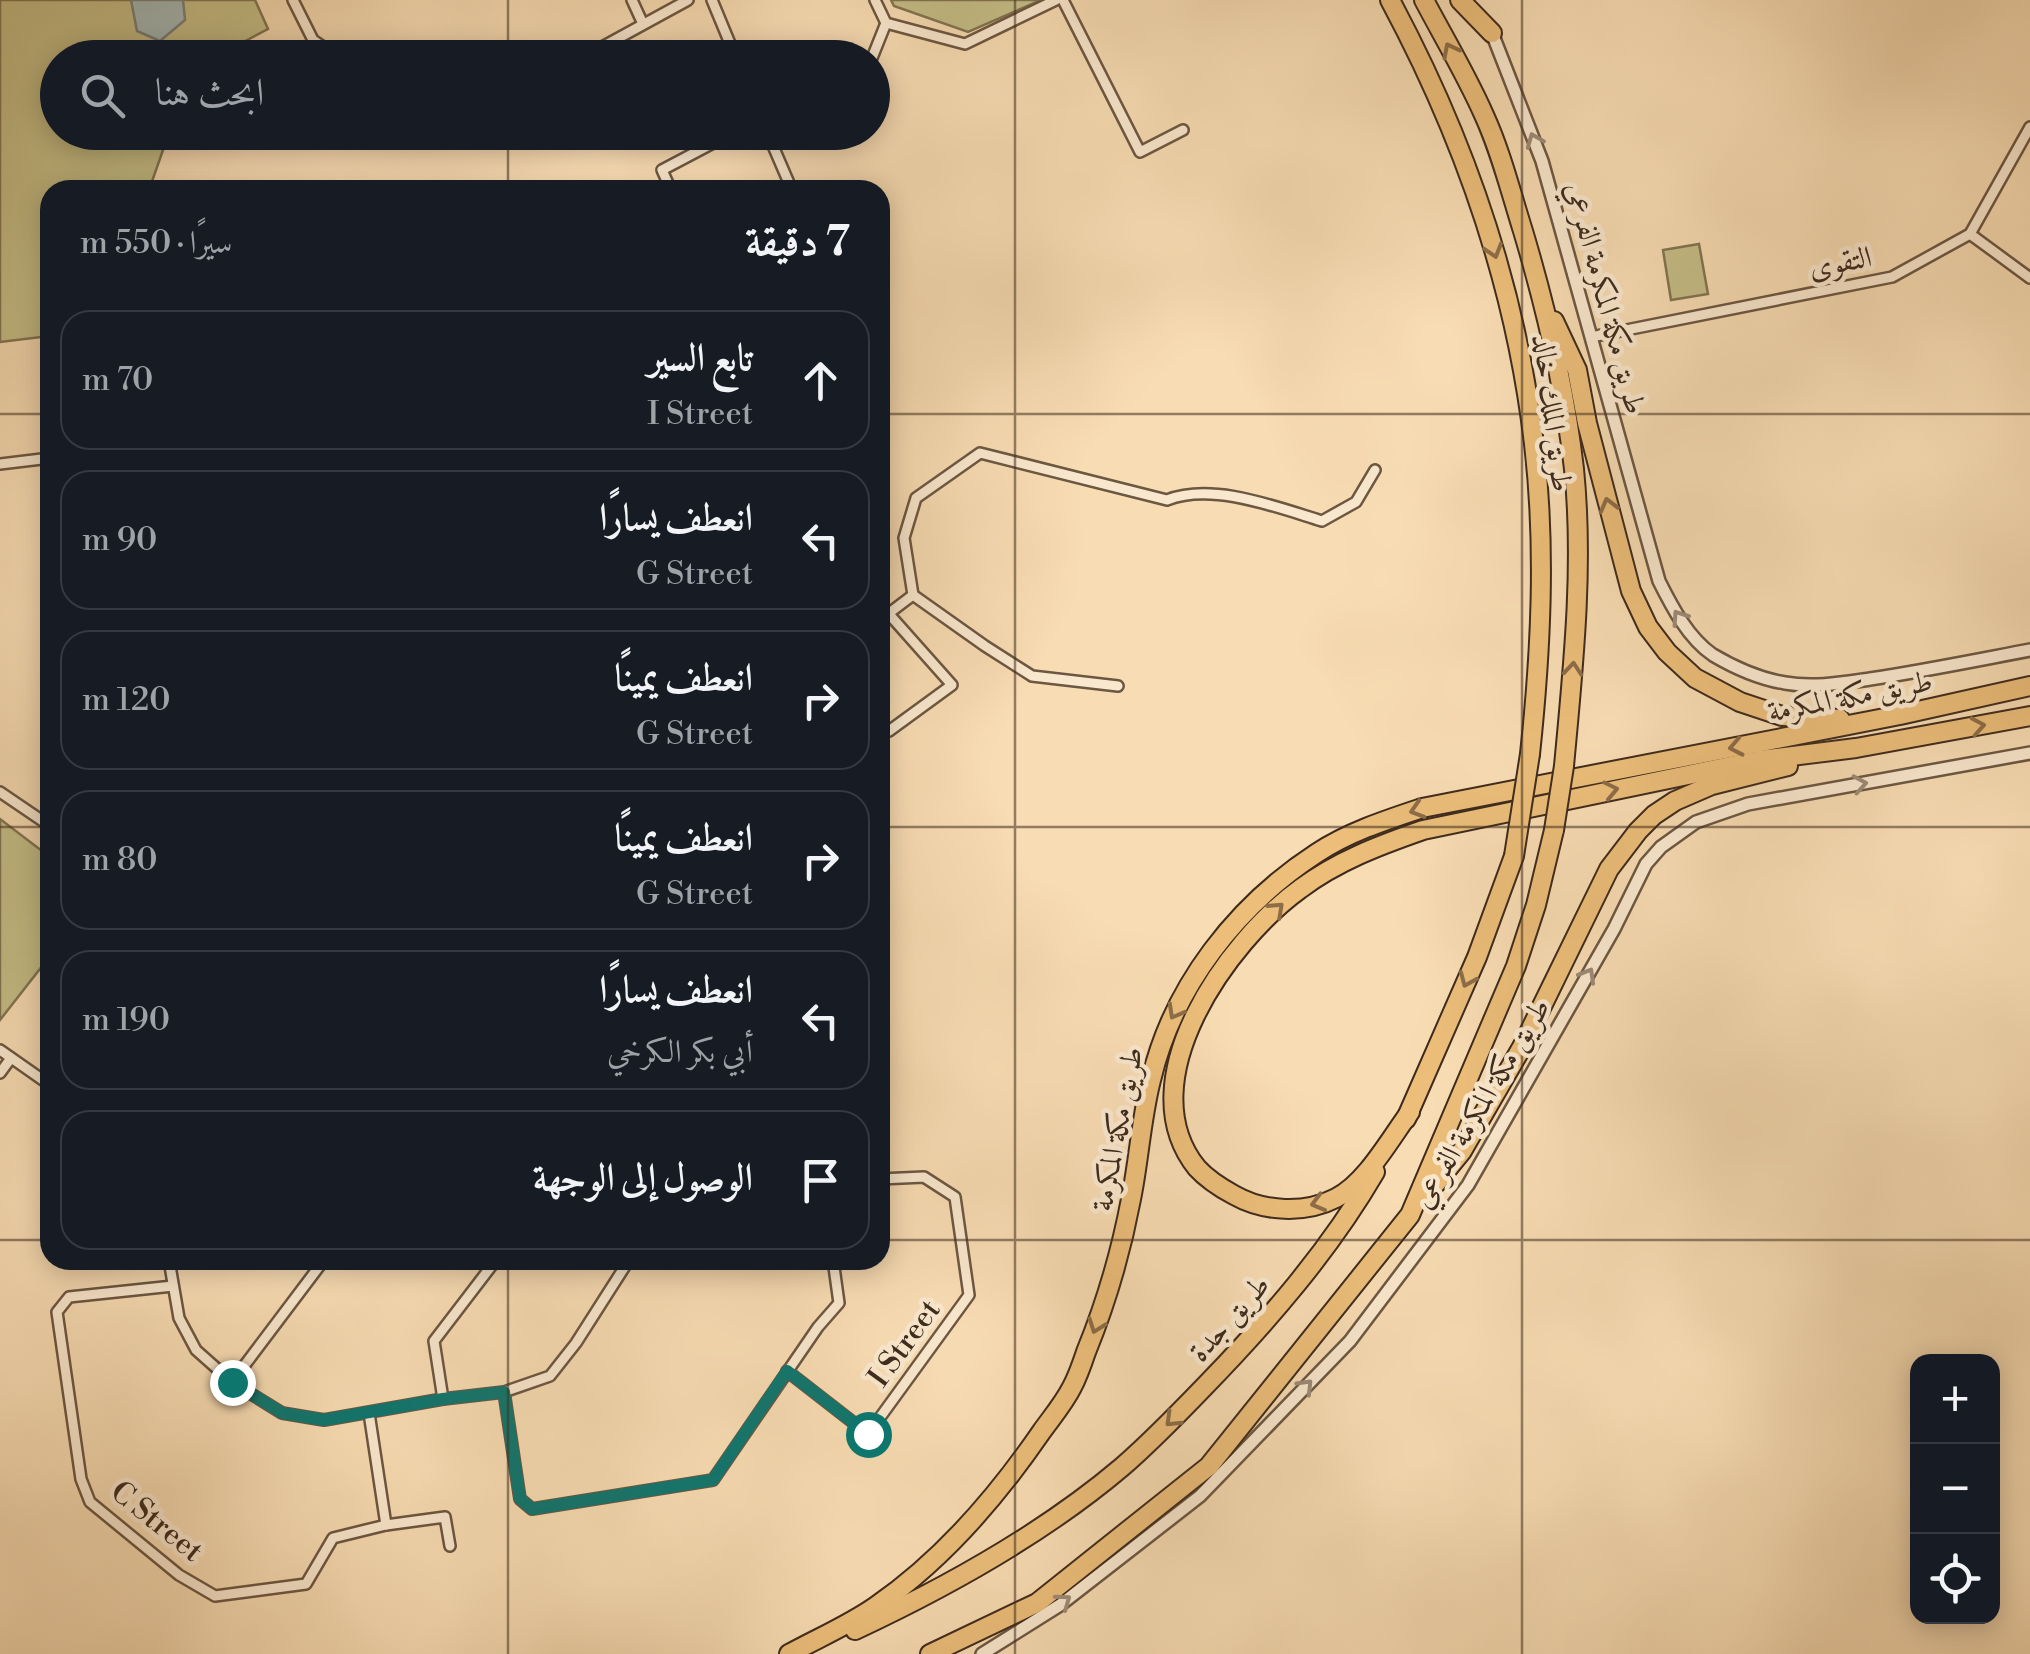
<!DOCTYPE html>
<html lang="ar">
<meta charset="utf-8">
<style>
:root{--surface:#171b24;--page:#242831;--text:#f1f3f6;--muted:#9ea1a6;--line:#363941}
body{margin:0;font-family:"Libre Bodoni",Amiri,serif;background:var(--page);color:var(--text);direction:rtl}
.controls{position:absolute;right:30px;bottom:30px;display:grid;overflow:hidden;border-radius:20px;box-shadow:0 5px 25px #0003}
.controls button{width:90px;height:90px;display:grid;place-items:center;padding:0;border:0;border-bottom:2px solid var(--line);background:var(--surface);color:var(--text);font:50px sans-serif}
.stop{position:absolute;width:30px;height:30px;margin:-22px;border:8px solid #0f766e;border-radius:50%;background:#fff}
.stop.end{background:#0f766e;border-color:#fff;box-shadow:0 2px 10px #0008}
.list{margin:0;padding:0;list-style:none}
h2{display:flex;justify-content:space-between;align-items:center;height:130px;margin:0;padding:0 40px;font-size:42px}
h2 small{font-size:32px;font-weight:400;color:var(--muted)}
.list li{display:grid;grid-template-columns:65px 1fr auto;gap:30px;align-items:center;box-sizing:border-box;height:140px;margin:0 20px 20px;padding:0 20px;border:2px solid var(--line);border-radius:30px}
.list b{display:block;font-size:38px;white-space:nowrap}
.list p{margin:0;font-size:32px;white-space:nowrap;color:var(--muted)}
.list em{font-size:32px;font-style:normal;color:var(--muted)}
.icon{flex:none;width:55px;height:55px;fill:none;stroke:currentColor;stroke-width:2;stroke-linecap:round;stroke-linejoin:round}
.map{position:relative;flex:none;width:2030px;height:1654px;overflow:hidden;direction:ltr}
.search{position:absolute;background:var(--surface);box-shadow:0 5px 25px #0003;left:40px;top:40px;width:850px;height:110px;display:flex;align-items:center;gap:25px;box-sizing:border-box;padding:0 35px;border-radius:55px;color:var(--muted);font-size:38px}
.panel{position:absolute;background:var(--surface);box-shadow:0 5px 25px #0003;left:40px;top:180px;width:850px;height:1090px;border-radius:30px;direction:rtl}
.map>svg:first-child{display:block}
</style>
<div class="map">
<svg width="2030" height="1654" viewBox="0 0 2030 1654">
<rect width="100%" height="100%" fill="#f8dcb3"/>
<filter id="stains"><feTurbulence type="fractalNoise" baseFrequency=".002" numOctaves="4"/><feColorMatrix values="0 0 0 0 .2 0 0 0 0 .09 0 0 0 0 .02 0 0 0 .5 -.17"/></filter>
<radialGradient id="worn" r=".72"><stop offset=".6" stop-color="#630" stop-opacity="0"/><stop offset="1" stop-color="#630" stop-opacity=".3"/></radialGradient>
<g fill="#c5be87" stroke="#827452" stroke-width="2.5">
<polygon points="0,0 255,0 268,29 215,57 58,58 58,132 169,133 149,190 50,190 50,336 0,342"/>
<polygon points="891,0 1041,0 968,32 894,6"/>
<polygon points="1699,244 1708,294 1671,300 1663,250"/>
<polygon points="0,819 50,857 50,956 0,1020"/>
</g>
<polygon fill="#a3b9b8" stroke="#7b807a" stroke-width="2.5" points="131,0 183,0 185,20 160,41 137,31"/>
<g fill="none" stroke-linecap="round" stroke-linejoin="round">
<g stroke="#6c5742" stroke-width="14">
<g id="minor">
<polyline points="293,0 313,40 340,58"/>
<polyline points="632,0 643,24"/>
<polyline points="712,0 736,58"/>
<polyline points="875,0 886,23 965,44 1056,0"/>
<polyline points="1063,0 1140,152 1183,130"/>
<polyline points="582,58 688,0"/>
<polyline points="872,58 886,23"/>
<polyline points="767,132 792,190"/>
<polyline points="671,190 662,170 734,132"/>
<polyline points="1970,234 2030,278"/>
<polyline points="1591,337 1892,277 1970,234 2030,127"/>
<polyline points="0,464 50,458"/>
<polyline points="880,620 913,595"/>
<path d="M1118 686 1032 676 985 646 913 595 904 538 916 498 980 453 1167 500C1212 482 1276 507 1322 521L1356 502 1375 470"/>
<polyline points="880,730 889,731 952,685 888,613"/>
<polyline points="0,792 50,826"/>
<polyline points="0,1050 50,1085"/>
<polyline points="0,1073 11,1058"/>
<polyline points="169,1260 179,1318 196,1350 232,1382 282,1413 324,1420 443,1399 504,1392 550,1376 576,1343 629,1260"/>
<polyline points="173,1286 69,1297 57,1312 81,1479 90,1502 179,1575 215,1596 306,1584 333,1538 386,1525 445,1517 450,1546"/>
<polyline points="787,1371 868,1434 969,1295 955,1197 924,1177 880,1179"/>
<polyline points="232,1382 324,1260"/>
<polyline points="504,1392 520,1499 532,1509 713,1480 818,1327 839,1303 833,1260"/>
<polyline points="443,1399 434,1341 496,1260"/>
<polyline points="369,1413 386,1525"/>
</g>
</g>
<g stroke="#6c5742" stroke-width="16">
<g id="tertiary">
<path d="M1492 33 1542 161 1659 581C1672 607 1688 638 1713 655 1735 668 1760 679 1785 683 1813 688 1842 683 1870 679 1923 671 1977 660 2030 650"/>
<polyline points="982,1654 1060,1605 1200,1496 1350,1341 1468,1185 1614,929 1646,864 1661,847 1696,822 1748,804 2030,753"/>
</g>
</g>
<g stroke="#3e2b1d" stroke-width="22">
<g id="motorway">
<path d="M1390 0C1464 138 1516 288 1534 444 1546 547 1541 651 1530 754"/>
<path d="M1424 0C1444 38 1467 76 1484 115 1501 152 1511 193 1523 231 1546 308 1565 389 1574 469 1584 567 1573 669 1564 766"/>
<polyline points="1460,0 1492,33"/>
<polyline points="1554,321 1577,370 1587,423 1631,591 1648,627 1667,652 1695,678 1740,702 1782,716 1840,719"/>
<path d="M1410 1112C1390 1139 1366 1183 1336 1198 1305 1214 1264 1212 1234 1195 1221 1188 1207 1179 1197 1168 1127 1081 1228 941 1300 889 1337 861 1380 845 1423 830L1760 760 1856 748 2030 716"/>
<polyline points="1406,1119 1477,957 1514,856"/>
<polyline points="1423,1199 1462,1151 1522,1047 1609,869 1638,831 1654,815 1675,801 1712,785 1788,766"/>
<path d="M855 1630C949 1586 1043 1534 1122 1467 1151 1442 1178 1414 1204 1387 1268 1321 1329 1251 1375 1172"/>
<path d="M789 1654C818 1638 849 1625 876 1606 943 1560 996 1498 1042 1431 1052 1417 1064 1403 1072 1387 1078 1376 1082 1364 1086 1352 1106 1303 1121 1252 1131 1199 1139 1160 1141 1119 1151 1080 1173 986 1237 905 1317 853 1349 832 1386 820 1422 808L1900 715 2030 686"/>
<polyline points="930,1654 1037,1603 1209,1466 1410,1215 1516,966 1536,905 1554,830"/>
</g>
</g>
<use href="#minor" stroke="#fae8ce" stroke-width="9"/>
<use href="#tertiary" stroke="#fae8ce" stroke-width="11"/>
<use href="#motorway" stroke="#ecbe7a" stroke-width="18"/>
<g stroke="#3e2b1d" stroke-width="22" stroke-linecap="butt">
<g id="motorway-bridge">
<polyline points="1554,830 1564,766"/>
<polyline points="1514,856 1530,754"/>
</g>
</g>
<use href="#motorway-bridge" stroke="#ecbe7a" stroke-width="18"/>
</g>
<defs><path id="oneway-chevron" d="M-2-3.5L2.5 0L-2 3.5" fill="none" stroke-width="1.6" stroke-linecap="round" stroke-linejoin="round" transform="scale(2.5)"/></defs>
<g stroke="#8c6d47">
<use href="#oneway-chevron" transform="translate(1450 50) rotate(-117)"/>
<use href="#oneway-chevron" transform="translate(1494 251) rotate(73)"/>
<use href="#oneway-chevron" transform="translate(1608 505) rotate(-105)"/>
<use href="#oneway-chevron" transform="translate(1573 669) rotate(-85)"/>
<use href="#oneway-chevron" transform="translate(1978 726) rotate(-10)"/>
<use href="#oneway-chevron" transform="translate(1736 747) rotate(169)"/>
<use href="#oneway-chevron" transform="translate(1611 790) rotate(-12)"/>
<use href="#oneway-chevron" transform="translate(1417 810) rotate(163)"/>
<use href="#oneway-chevron" transform="translate(1277 909) rotate(-43)"/>
<use href="#oneway-chevron" transform="translate(1467 980) rotate(113)"/>
<use href="#oneway-chevron" transform="translate(1175 1012) rotate(119)"/>
<use href="#oneway-chevron" transform="translate(1318 1203) rotate(165)"/>
<use href="#oneway-chevron" transform="translate(1096 1326) rotate(110)"/>
<use href="#oneway-chevron" transform="translate(1172 1420) rotate(136)"/>
</g>
<g stroke="#9c8a76">
<use href="#oneway-chevron" transform="translate(1534 140) rotate(-112)"/>
<use href="#oneway-chevron" transform="translate(1679 617) rotate(-124)"/>
<use href="#oneway-chevron" transform="translate(1860 784) rotate(-10)"/>
<use href="#oneway-chevron" transform="translate(1588 975) rotate(-60)"/>
<use href="#oneway-chevron" transform="translate(1306 1386) rotate(-46)"/>
<use href="#oneway-chevron" transform="translate(1064 1601) rotate(-36)"/>
</g>
<g fill="none" stroke-linecap="round" stroke-linejoin="round">
<polyline stroke="#0f766e" stroke-width="12" points="232,1382 282,1413 324,1420 443,1399 504,1392 520,1499 532,1509 713,1480 787,1371 868,1434"/>
</g>
<path fill="none" stroke="#3e2b1d" stroke-width="2.5" stroke-opacity="0.55" d="M508 0V58M1015 0V1654M1522 0V1654M508 132V190M0 414H50M880 414H2030M0 827H50M880 827H2030M0 1240H50M880 1240H2030M508 1260V1654"/>
<g text-anchor="middle" stroke-width="9" stroke-linejoin="round" paint-order="stroke">
<g font-size="30" fill="#3e2b1d" stroke="#fae8ce">
<text transform="translate(1840 262) rotate(-11)" y="10">التقوى</text>
<text transform="translate(1606 298) rotate(75)" y="10">طريق مكة المكرمة الفرعي</text>
<text transform="translate(1553 413) rotate(83)" y="10">طريق الملك خالد</text>
<text transform="translate(1850 696) rotate(-11)" y="10">طريق مكة المكرمة</text>
<text transform="translate(1481 1103) rotate(-59)" y="10">طريق مكة المكرمة الفرعي</text>
<text transform="translate(1117 1129) rotate(-79)" y="10">طريق مكة المكرمة</text>
<text transform="translate(1229 1318) rotate(-48)" y="10">طريق جدة</text>
<text transform="translate(904 1343) rotate(-54)" y="10">I Street</text>
<text transform="translate(157 1521) rotate(39)" y="10">C Street</text>
</g>
</g>
<rect width="100%" height="100%" filter="url(#stains)"/>
<rect width="100%" height="100%" fill="url(#worn)"/>
</svg>
<div class="controls">
<button>+</button>
<button>−</button>
<button><svg class="icon" aria-label="locate" viewBox="0 0 24 24"><circle cx="12" cy="12" r="6"/><path d="M12 2v4M12 18v4M2 12h4M18 12h4"/></svg></button>
</div>
<div class="stop" style="left:868px;top:1434px"></div>
<div class="stop end" style="left:232px;top:1382px"></div>
<div class="search"><svg class="icon" aria-label="search" viewBox="0 0 24 24"><circle cx="10" cy="10" r="6"/><path d="M15 15l6 6"/></svg>ابحث هنا</div>
<section class="panel">
<h2>7 دقيقة<small>سيرًا · 550 m</small></h2>
<ul class="list">
<li><svg class="icon" aria-label="ahead" viewBox="0 0 24 24"><path d="M12 20V5M6 11l6-6 6 6"/></svg><div><b>تابع السير</b><p>I Street</p></div><em>70 m</em></li>
<li><svg class="icon" aria-label="left" viewBox="0 0 24 24"><path d="M17 20v-9H6M10 6l-5 5 5 5"/></svg><div><b>انعطف يسارًا</b><p>G Street</p></div><em>90 m</em></li>
<li><svg class="icon" aria-label="right" viewBox="0 0 24 24"><path d="M7 20v-9h11M14 6l5 5-5 5"/></svg><div><b>انعطف يمينًا</b><p>G Street</p></div><em>120 m</em></li>
<li><svg class="icon" aria-label="right" viewBox="0 0 24 24"><path d="M7 20v-9h11M14 6l5 5-5 5"/></svg><div><b>انعطف يمينًا</b><p>G Street</p></div><em>80 m</em></li>
<li><svg class="icon" aria-label="left" viewBox="0 0 24 24"><path d="M17 20v-9H6M10 6l-5 5 5 5"/></svg><div><b>انعطف يسارًا</b><p>أبي بكر الكرخي</p></div><em>190 m</em></li>
<li><svg class="icon" aria-label="arrive" viewBox="0 0 24 24"><path d="M6 21V4h12l-3 4 3 4H6"/></svg><div><b>الوصول إلى الوجهة</b></div></li>
</ul>
</section>
</div>
